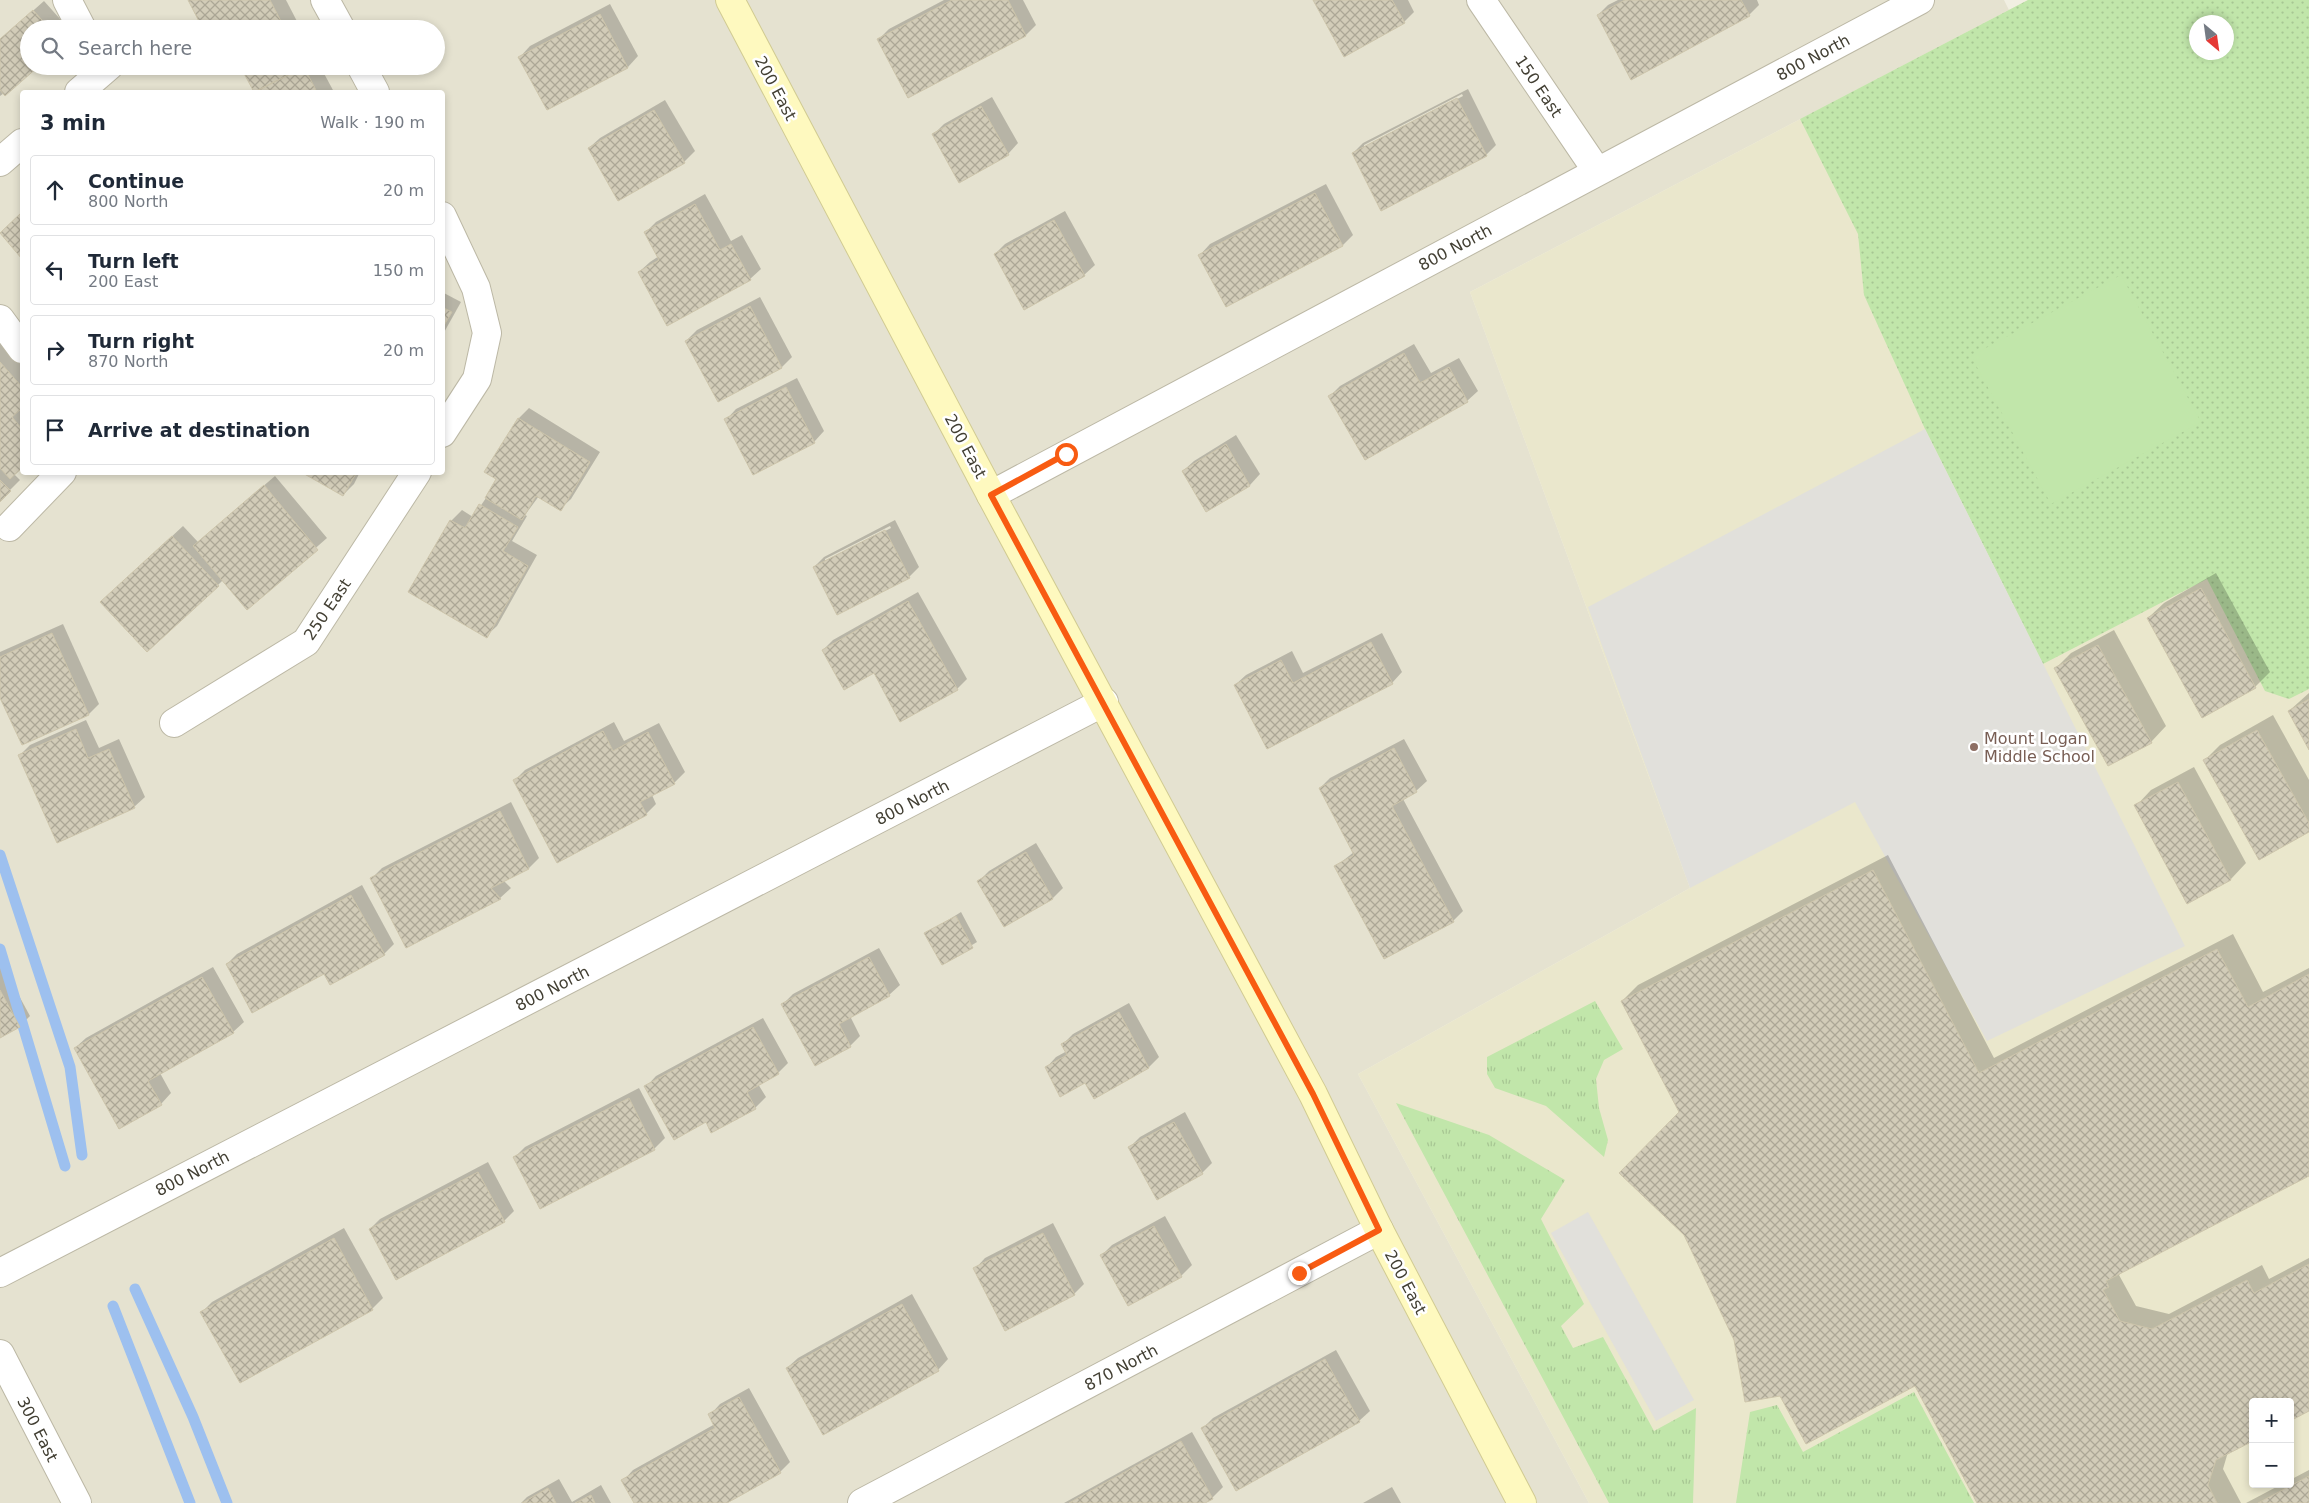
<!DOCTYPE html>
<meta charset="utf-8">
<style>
:root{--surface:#fff;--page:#f6f6f7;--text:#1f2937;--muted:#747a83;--line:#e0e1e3}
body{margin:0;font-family:"DejaVu Sans",sans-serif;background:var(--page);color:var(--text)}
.controls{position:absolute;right:15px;bottom:15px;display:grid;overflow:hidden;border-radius:5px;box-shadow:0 2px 8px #0003}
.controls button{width:45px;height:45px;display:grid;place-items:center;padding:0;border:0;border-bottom:1px solid var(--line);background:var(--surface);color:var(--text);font:25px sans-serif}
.compass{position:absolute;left:2189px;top:15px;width:45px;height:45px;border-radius:50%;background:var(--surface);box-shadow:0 2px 8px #0003;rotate:151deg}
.stop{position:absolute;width:15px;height:15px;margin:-11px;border:4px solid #f85b12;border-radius:50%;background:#fff}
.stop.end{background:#f85b12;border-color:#fff;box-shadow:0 1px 5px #0008}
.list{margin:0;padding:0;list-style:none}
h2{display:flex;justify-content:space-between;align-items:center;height:65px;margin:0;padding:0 20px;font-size:21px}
h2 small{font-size:16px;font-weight:400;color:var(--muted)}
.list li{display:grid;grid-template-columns:32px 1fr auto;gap:15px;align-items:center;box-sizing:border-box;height:70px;margin:0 10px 10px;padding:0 10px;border:1px solid var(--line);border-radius:5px}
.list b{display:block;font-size:19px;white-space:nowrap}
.list p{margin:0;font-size:16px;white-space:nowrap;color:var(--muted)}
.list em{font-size:16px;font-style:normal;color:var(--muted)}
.icon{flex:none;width:28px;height:28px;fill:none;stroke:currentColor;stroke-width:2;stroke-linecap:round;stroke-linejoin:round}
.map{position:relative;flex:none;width:2309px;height:1503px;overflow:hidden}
.search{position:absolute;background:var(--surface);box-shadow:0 2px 8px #0003;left:20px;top:20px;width:425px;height:55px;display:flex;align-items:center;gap:12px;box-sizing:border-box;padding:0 18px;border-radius:28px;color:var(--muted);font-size:19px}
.panel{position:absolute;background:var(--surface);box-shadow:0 2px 8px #0003;left:20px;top:90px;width:425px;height:385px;border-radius:5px}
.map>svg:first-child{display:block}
</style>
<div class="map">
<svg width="2309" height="1503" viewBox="0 0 2309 1503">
<defs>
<pattern id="grass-tufts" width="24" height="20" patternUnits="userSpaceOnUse" patternTransform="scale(1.25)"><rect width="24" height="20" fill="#c1e6aa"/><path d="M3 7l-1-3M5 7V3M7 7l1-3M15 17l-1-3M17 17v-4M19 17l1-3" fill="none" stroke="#a7c693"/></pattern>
<pattern id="park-dots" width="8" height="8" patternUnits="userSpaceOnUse" patternTransform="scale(1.25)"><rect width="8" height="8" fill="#c1e6aa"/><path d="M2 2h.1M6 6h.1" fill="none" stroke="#a7c693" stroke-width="1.8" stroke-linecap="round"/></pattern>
<pattern id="building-cross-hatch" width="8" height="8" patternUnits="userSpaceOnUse" patternTransform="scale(1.25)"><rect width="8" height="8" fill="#d2ccb8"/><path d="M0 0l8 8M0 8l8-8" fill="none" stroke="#aca796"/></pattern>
</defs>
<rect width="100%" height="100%" fill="#f1efe2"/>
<path fill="#e5e2d0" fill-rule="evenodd" d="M0 0H2004L2009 10 1470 292 1690 888 1358 1074 1589 1503H0ZM29 29H436V66H29ZM22 92H442V472H22Z"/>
<path fill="#eae7cc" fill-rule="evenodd" d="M2028 0H2309V1503H1589L1358 1074 1690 888 1470 292ZM2196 22H2226V52H2196ZM2253 1402H2290V1484H2253Z"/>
<g fill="url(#grass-tufts)">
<polygon points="1595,1001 1623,1049 1604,1060 1596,1079 1599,1108 1608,1140 1604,1157 1546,1106 1495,1088 1487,1074 1487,1057"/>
<polygon points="1396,1103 1489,1135 1565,1180 1541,1219 1584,1304 1561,1326 1573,1348 1603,1337 1654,1431 1696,1408 1693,1503 1609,1503"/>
<polygon points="1914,1392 1974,1503 1736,1503 1750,1412 1777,1405 1803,1452"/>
</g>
<path fill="url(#park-dots)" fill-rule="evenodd" d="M2028 0H2309V689L2289 699 2265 691 2207 579 2043 664 1925 429 1864 295 1858 234 1800 119ZM2196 22H2226V52H2196Z"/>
<polygon fill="#c1e6aa" points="2121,275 2201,422 2051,504 1971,356"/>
<g fill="#e1e0db">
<polygon points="1925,429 2185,946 1987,1041 1855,802 1690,888 1588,607"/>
<polygon points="1588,1212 1694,1400 1656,1421 1551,1233"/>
</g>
<g fill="#0003" fill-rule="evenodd">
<polygon points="189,0 286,0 301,29 204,29"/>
<polygon points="944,0 1023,0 1036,25 1026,35 909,96 879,39 889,29"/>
<polygon points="1314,0 1408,0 1414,12 1404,22"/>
<polygon points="1618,0 1757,0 1759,5 1749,15 1598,15 1608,5"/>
<polygon points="44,1 69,29 29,29 4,93 0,96 0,40"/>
<polygon points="610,4 638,56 628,67 547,109 520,57 530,46"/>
<polygon points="241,66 320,66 334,92 255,92"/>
<path d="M1468 89 1496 145 1486 155 1353 153 1363 143ZM1462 94 1463 96 1364 148V145Z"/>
<polygon points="992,97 1018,143 1008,154 934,134 944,124"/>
<polygon points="665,100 695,151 684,162 619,199 589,148 600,138"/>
<polygon points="1326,184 1353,235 1343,245 1227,306 1200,255 1210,244"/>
<polygon points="705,194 731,241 742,235 761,269 750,279 639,272 650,262 659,256 646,232 656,222"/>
<polygon points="1065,211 1095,265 1084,275 995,254 1005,244"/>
<polygon points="22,212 22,258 1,232"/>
<polygon points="442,292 461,302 442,336"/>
<polygon points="760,297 792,357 782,367 718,401 686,341 697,330"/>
<polygon points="0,341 22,366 22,466 14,474 20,480 0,500"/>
<polygon points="1414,344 1431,373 1459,358 1478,391 1467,401 1330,396 1340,386"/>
<polygon points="797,378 824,431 814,442 726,420 736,409"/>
<polygon points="529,408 600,452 571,499 560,509 539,496 525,515 527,516 512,541 537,555 497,626 486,636 451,521 462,510 473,517 486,498 498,479 519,418"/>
<polygon points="1236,435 1260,474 1250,485 1207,510 1183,471 1194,461"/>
<polygon points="304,472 360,472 354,484 343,495"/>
<polygon points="275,476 327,538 247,608 223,580 218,585 112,592 183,526 198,542"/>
<path d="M895 520 919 567 909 577 814 567 824 557ZM890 526 891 528 825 562V559Z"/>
<polygon points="2216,573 2270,672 2255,687 2148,618 2164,603"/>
<polygon points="918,592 967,679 957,689 823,650 833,640"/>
<polygon points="63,624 99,704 89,714 22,744 0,695 0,652"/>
<polygon points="2114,630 2166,726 2151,742 2056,668 2071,653"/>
<polygon points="1382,633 1402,672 1392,683 1235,685 1246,675 1292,651 1303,673"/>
<polygon points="2309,693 2309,747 2289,711"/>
<polygon points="2273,715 2309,780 2309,831 2205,760 2220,745"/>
<polygon points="86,720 99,748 119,739 145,797 134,807 20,755 30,745"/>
<polygon points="614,722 624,741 659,723 685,772 675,782 652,795 656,804 646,814 515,780 525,770"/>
<polygon points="1404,739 1427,781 1416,791 1403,799 1463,911 1453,921 1335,867 1354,852 1320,788 1330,778"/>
<polygon points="2194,767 2246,863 2231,879 2188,902 2136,806 2151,790"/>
<polygon points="511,802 539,858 529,868 504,881 511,888 500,898 407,946 372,878 382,868"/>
<polygon points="1036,843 1063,888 1053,898 1005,926 979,881 989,871"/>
<polygon points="1888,855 1994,1058 2233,934 2263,992 2309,968 2309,1174 2124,1270 2119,1275 2136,1306 2169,1314 2262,1265 2269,1279 2309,1258 2309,1410 2290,1402 2253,1402 2228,1452 2223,1469 2241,1503 1979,1503 1915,1384 1781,1394 1735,1340 1681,1112 1622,1001 1638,985"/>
<polygon points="362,885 394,944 384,954 324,972 227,964 237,954"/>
<polygon points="961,912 977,942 942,963 926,934"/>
<polygon points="879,948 900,985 889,995 850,1016 860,1036 850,1046 783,1004 793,994"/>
<polygon points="0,961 30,1016 20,1026 0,1037"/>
<polygon points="213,967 244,1022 233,1032 160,1073 171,1093 161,1104 75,1048 86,1038"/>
<polygon points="1129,1003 1159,1057 1149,1067 1086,1082 1046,1068 1056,1057 1067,1051 1063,1044 1073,1034"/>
<polygon points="763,1018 788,1063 778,1073 758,1084 766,1097 755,1108 712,1131 706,1121 646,1087 656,1076"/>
<polygon points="639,1088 665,1138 655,1148 541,1207 515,1157 525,1147"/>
<polygon points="1185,1112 1212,1163 1202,1173 1130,1147 1140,1137"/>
<polygon points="488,1162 514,1211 504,1221 370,1229 380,1219"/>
<polygon points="1165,1216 1192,1265 1181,1276 1102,1255 1112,1245"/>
<polygon points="1053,1223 1084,1284 1074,1294 975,1269 985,1258"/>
<polygon points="344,1228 383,1298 372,1309 202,1312 212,1302"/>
<polygon points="912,1294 948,1359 938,1370 787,1368 798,1358"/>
<polygon points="1336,1350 1370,1411 1359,1421 1203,1428 1213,1418"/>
<polygon points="749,1388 790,1462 780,1472 725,1503 635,1503 623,1481 633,1470 715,1424 710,1415 720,1404"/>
<polygon points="1192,1432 1223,1487 1212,1498 1203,1503 1064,1503"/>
<polygon points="2309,1470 2309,1503 2246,1503 2282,1484 2290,1484 2290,1480"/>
<polygon points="559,1479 572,1502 601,1485 611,1503 521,1503 527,1497"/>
<polygon points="1392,1487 1401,1503 1363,1503"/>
</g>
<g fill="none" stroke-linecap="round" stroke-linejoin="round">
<g stroke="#9dc0ef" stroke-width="11">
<polyline points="0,855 70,1067 82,1155"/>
<polyline points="0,949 65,1166"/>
<polyline points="135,1289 193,1417 227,1503"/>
<polyline points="113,1306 190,1503"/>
</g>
</g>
<g fill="url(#building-cross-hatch)" stroke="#cdc5ab">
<polygon points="188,0 270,0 285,29 203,29"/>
<polygon points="952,0 1008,0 1026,36 908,98 877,39"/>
<polygon points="1313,0 1392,0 1405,23 1344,57"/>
<polygon points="1625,0 1741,0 1750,16 1631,80 1597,15"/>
<polygon points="33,10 50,29 29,29 29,66 39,66 5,96 0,90 0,39"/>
<polygon points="600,14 628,68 547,110 518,57"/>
<polygon points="240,66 304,66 304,67 254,92"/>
<polygon points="304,67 317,92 255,92"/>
<polygon points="1457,98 1487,156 1381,211 1352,153"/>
<polygon points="981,106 1009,155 959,183 932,134"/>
<polygon points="654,110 685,163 618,201 588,148"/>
<polygon points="1315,193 1343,246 1226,307 1198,255"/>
<polygon points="695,204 720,250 731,244 751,280 667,326 638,272 659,260 644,232"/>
<polygon points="22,212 22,259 0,233"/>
<polygon points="1054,220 1085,276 1024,310 994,254"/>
<polygon points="750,306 782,368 718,402 685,341"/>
<polygon points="442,307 452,312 442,329"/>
<polygon points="1404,353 1420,383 1449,367 1468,402 1365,460 1328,396"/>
<polygon points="0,362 22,387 22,408 12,417 22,429 22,468 10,479 0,468"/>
<polygon points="786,387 815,443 753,475 724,419"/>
<polygon points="518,418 590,462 561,511 536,496 522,520 485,498 496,479 484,472"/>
<polygon points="1226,444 1250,486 1206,512 1182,471"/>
<polygon points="301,472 357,472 343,496"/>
<polygon points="0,480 11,491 0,502"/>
<polygon points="264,485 318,550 247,610 193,546"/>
<polygon points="479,504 518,527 503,551 528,566 487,638 408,592 450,520 465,528"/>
<polygon points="885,530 910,578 837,615 813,567"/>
<polygon points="172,536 219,586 147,652 100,602"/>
<polygon points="2201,588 2256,688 2202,718 2147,618"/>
<polygon points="908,601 958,690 900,722 874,673 844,690 822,650"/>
<polygon points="52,633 89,715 22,745 0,698 0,657"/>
<polygon points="1371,642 1393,684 1267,749 1234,685 1281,660 1293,683"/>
<polygon points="2098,645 2152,743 2108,766 2054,668"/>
<polygon points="2309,699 2309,750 2288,711"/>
<polygon points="76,729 88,758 109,749 135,808 57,843 18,755"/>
<polygon points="2257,730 2309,823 2309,832 2259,860 2203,760"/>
<polygon points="603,731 613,751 648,732 675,784 640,802 647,815 557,863 513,780"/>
<polygon points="1394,748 1417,792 1392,806 1454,922 1384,959 1334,866 1354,855 1319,788"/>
<polygon points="2178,782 2231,880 2187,904 2134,805"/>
<polygon points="500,811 529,869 491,888 501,899 406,948 370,878"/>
<polygon points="1026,852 1053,899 1004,927 977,881"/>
<polygon points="1873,870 1979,1073 2217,949 2248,1007 2309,974 2309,1176 2106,1281 2109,1287 2103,1290 2120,1321 2152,1329 2247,1280 2254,1293 2309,1264 2309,1411 2290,1421 2290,1402 2253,1402 2253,1441 2216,1460 2208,1485 2217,1503 1977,1503 1915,1386 1806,1444 1780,1396 1745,1402 1734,1340 1684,1235 1619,1173 1679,1112 1621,1001"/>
<polygon points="351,895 385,955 330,985 324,974 252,1013 226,964"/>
<polygon points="956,916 973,948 942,965 924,933"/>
<polygon points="869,957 890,996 839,1024 851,1047 815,1066 781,1004"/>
<polygon points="202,977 234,1033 148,1081 162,1105 119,1129 74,1048"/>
<polygon points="0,990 20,1027 0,1038"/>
<polygon points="1119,1012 1149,1068 1094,1099 1085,1083 1060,1097 1045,1067 1067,1055 1061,1044"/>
<polygon points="753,1027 779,1074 747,1092 756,1109 711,1133 706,1122 674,1140 644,1086"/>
<polygon points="629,1098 655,1150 540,1209 513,1157"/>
<polygon points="1174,1122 1203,1174 1157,1200 1128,1147"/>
<polygon points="478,1172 505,1222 396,1280 369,1229"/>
<polygon points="1154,1226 1182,1277 1128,1306 1100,1255"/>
<polygon points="1043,1233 1075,1295 1005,1331 973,1268"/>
<polygon points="334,1238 373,1310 240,1383 200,1312"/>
<polygon points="902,1304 939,1371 823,1435 786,1368"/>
<polygon points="1325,1359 1360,1422 1236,1491 1201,1428"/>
<polygon points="739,1397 781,1473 727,1503 634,1503 621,1480 715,1428 708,1414"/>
<polygon points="1181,1441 1213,1499 1205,1503 1069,1503"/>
<polygon points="2309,1476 2309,1503 2258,1503"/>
<polygon points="548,1488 556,1503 522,1503"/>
<polygon points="591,1495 595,1503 575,1503"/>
</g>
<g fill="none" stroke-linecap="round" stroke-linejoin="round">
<g stroke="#bcb8a5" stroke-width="30">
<g id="minor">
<polyline points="67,0 82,29"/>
<polyline points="325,0 341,29"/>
<polyline points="1481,0 1597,171"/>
<polyline points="361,66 375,92"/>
<polyline points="79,92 109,66"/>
<polyline points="0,162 22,143"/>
<polyline points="442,216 476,288 487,333 477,379 442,433"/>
<polyline points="0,319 22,349"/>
<polyline points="991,495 1920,0"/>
<polyline points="9,527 62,472"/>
<polyline points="174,723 306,642 417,472"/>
<polyline points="0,1273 1104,702"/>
<polyline points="0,1354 77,1503"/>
<polyline points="862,1503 1379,1230"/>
</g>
</g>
<g stroke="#d1cb92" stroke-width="30">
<polyline id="secondary" points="730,0 991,495 1313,1094 1379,1230 1522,1503"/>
</g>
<use href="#minor" stroke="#fff" stroke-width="28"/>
<use href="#secondary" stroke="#fef9bf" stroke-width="28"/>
</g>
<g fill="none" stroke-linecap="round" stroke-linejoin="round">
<polyline stroke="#f85b12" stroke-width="6" points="1066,454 991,495 1313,1094 1379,1230 1299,1273"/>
</g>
<circle fill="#8d6e63" stroke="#fff" stroke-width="2" cx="1974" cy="747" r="5"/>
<g text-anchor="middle" stroke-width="5" stroke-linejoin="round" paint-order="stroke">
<g font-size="16" fill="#423f33" stroke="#fff">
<text transform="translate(1813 57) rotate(-28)" y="6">800 North</text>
<text transform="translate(1539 86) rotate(56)" y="6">150 East</text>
<text transform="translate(776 88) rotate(62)" y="6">200 East</text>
<text transform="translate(1455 247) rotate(-28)" y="6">800 North</text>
<text transform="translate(966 446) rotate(62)" y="6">200 East</text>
<text transform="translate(327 609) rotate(-56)" y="6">250 East</text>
<text transform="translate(912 802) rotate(-27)" y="6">800 North</text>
<text transform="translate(552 988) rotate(-27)" y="6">800 North</text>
<text transform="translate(192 1173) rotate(-27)" y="6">800 North</text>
<text transform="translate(1406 1282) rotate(62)" y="6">200 East</text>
<text transform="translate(1121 1367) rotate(-28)" y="6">870 North</text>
<text transform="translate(38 1429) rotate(63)" y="6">300 East</text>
</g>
<g font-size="16" fill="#785e54" stroke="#fff" text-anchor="start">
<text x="1984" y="744">Mount Logan<tspan x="1984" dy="18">Middle School</tspan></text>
</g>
</g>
</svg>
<div class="controls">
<button>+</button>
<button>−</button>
</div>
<svg class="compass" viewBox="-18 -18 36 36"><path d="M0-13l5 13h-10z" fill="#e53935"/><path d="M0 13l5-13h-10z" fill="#747a83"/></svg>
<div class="stop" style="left:1066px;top:454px"></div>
<div class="stop end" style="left:1299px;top:1273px"></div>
<div class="search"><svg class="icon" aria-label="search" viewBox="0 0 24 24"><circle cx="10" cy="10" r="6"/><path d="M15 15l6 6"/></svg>Search here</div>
<section class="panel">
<h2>3 min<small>Walk · 190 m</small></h2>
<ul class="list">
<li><svg class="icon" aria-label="ahead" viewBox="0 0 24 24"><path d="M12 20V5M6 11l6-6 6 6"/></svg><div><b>Continue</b><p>800 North</p></div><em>20 m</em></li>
<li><svg class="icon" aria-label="left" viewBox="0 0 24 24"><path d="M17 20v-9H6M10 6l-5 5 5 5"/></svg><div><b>Turn left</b><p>200 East</p></div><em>150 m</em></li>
<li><svg class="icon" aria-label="right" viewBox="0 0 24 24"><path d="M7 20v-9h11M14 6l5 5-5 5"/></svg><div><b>Turn right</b><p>870 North</p></div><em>20 m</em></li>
<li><svg class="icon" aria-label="arrive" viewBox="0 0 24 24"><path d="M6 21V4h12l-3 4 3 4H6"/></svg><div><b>Arrive at destination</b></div></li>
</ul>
</section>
</div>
